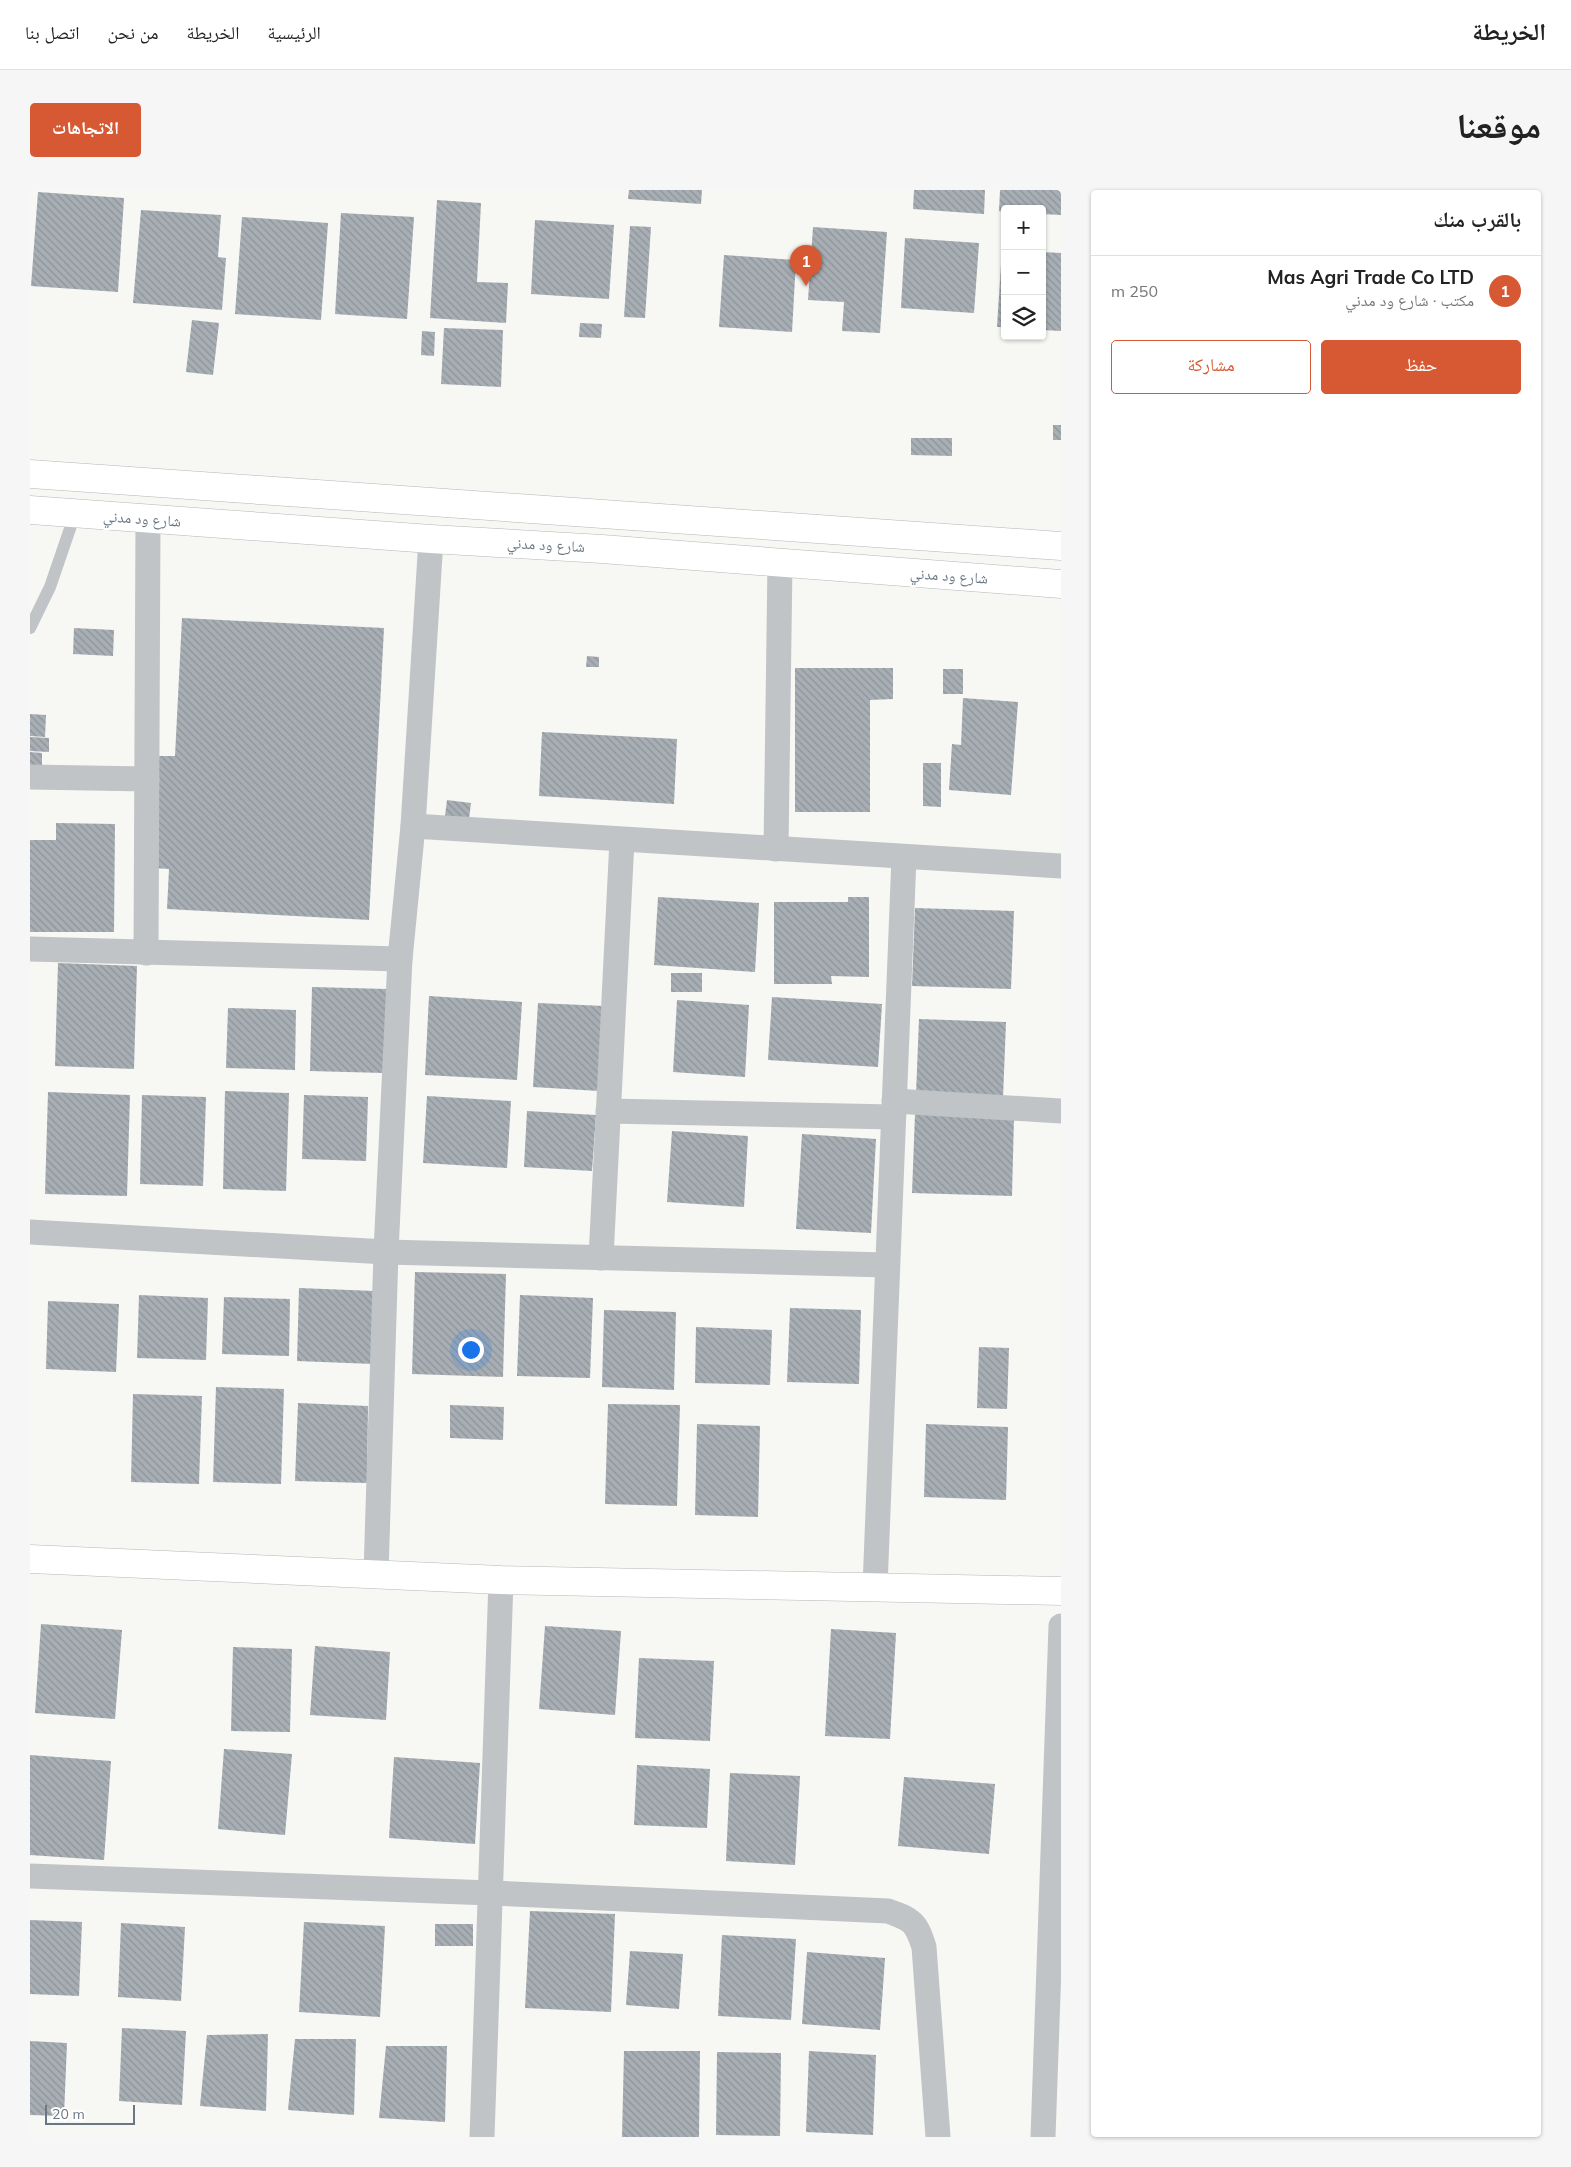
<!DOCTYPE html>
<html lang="ar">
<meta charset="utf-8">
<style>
:root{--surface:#fff;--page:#f6f6f6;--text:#222;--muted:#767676;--line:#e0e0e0;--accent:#d75933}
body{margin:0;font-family:Mulish,"Noto Naskh Arabic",sans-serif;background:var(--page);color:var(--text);direction:rtl}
.controls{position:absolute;right:15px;top:15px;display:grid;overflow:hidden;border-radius:5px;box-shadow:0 1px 4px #0004}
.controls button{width:45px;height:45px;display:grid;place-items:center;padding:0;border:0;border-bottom:1px solid var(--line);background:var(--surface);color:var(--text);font:25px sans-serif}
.scale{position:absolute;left:15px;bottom:12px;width:90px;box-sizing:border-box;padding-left:5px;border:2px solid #687783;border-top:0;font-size:14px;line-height:18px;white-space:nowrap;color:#687783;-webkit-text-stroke:4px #fff;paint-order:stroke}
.you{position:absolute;left:440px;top:1159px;width:18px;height:18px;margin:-12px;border:4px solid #fff;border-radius:50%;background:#1a73e8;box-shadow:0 0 0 8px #1a73e833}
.badge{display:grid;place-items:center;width:32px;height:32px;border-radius:50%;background:var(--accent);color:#fff;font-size:16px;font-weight:700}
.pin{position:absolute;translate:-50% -41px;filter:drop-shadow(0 1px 2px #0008)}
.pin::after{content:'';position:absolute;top:26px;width:18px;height:15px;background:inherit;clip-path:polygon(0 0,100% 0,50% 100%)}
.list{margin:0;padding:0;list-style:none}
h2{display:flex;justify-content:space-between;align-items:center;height:65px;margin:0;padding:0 20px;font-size:21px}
h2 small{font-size:16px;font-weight:400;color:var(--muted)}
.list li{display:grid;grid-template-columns:32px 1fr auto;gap:15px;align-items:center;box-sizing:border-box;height:70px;padding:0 20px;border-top:1px solid var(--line)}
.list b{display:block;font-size:19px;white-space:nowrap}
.list p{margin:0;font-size:16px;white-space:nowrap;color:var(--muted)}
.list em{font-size:16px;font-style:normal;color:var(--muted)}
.actions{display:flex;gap:10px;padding:15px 20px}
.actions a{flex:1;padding:11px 0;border:1px solid var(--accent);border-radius:5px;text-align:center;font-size:18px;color:var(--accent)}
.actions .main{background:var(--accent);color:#fff}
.icon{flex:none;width:28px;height:28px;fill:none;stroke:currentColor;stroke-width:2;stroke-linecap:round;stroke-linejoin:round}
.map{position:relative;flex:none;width:1031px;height:1947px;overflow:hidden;direction:ltr;border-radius:5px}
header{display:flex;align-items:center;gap:30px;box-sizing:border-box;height:70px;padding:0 25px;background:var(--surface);border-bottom:1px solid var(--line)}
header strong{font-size:24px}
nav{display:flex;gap:28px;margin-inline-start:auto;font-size:18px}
.intro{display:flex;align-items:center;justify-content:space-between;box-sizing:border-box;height:120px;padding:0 30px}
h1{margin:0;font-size:35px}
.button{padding:12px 22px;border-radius:5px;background:var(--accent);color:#fff;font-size:18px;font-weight:700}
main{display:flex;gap:30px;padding:0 30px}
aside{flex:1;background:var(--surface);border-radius:5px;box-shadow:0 1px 4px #0004}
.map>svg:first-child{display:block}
</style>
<header>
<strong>الخريطة</strong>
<nav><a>الرئيسية</a><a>الخريطة</a><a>من نحن</a><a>اتصل بنا</a></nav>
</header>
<div class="intro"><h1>موقعنا</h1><a class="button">الاتجاهات</a></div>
<main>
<aside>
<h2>بالقرب منك<small></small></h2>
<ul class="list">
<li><span class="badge">1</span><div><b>Mas Agri Trade Co LTD</b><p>مكتب · شارع ود مدني</p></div><em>250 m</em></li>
</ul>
<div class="actions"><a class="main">حفظ</a><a>مشاركة</a></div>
</aside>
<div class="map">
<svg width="1031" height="1947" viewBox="0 0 1031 1947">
<defs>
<pattern id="building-back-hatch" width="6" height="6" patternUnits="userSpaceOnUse" patternTransform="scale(1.25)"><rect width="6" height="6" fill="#a8afb4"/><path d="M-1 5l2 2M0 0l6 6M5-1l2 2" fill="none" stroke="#8d9398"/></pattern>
</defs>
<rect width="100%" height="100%" fill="#f7f7f4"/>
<g fill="url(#building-back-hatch)">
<polygon points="599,0 672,0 671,14 598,9"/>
<polygon points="884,0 955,0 954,24 883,19"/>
<polygon points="970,0 1031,0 1031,25 1012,24 1012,19 975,19 975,22 969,21"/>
<polygon points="8,2 94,8 88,102 1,96"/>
<polygon points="407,10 451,13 447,92 478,93 476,133 400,128"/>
<polygon points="111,20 191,25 188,67 196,68 192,120 103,113"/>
<polygon points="311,23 384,27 377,129 305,124"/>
<polygon points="212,27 298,33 291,130 205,124"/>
<polygon points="505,30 584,35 579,109 501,104"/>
<polygon points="600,36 621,37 615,128 594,127"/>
<polygon points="783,37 857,42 850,143 812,141 814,112 778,110"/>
<polygon points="875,48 949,53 944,123 871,118"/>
<polygon points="972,59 975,59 975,137 967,137"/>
<polygon points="1012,62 1031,63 1031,141 1012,140"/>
<polygon points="694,65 766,70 762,142 689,137"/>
<polygon points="162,130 189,133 183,185 156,182"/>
<polygon points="550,133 572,134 571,148 549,147"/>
<polygon points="414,138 473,140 471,197 411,194"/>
<polygon points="392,141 405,142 404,166 391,165"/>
<rect x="1023" y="235" width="8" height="15"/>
<polygon points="881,248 922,248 922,266 881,265"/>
<polygon points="152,428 354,438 339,730 137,719 139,679 123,678 129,566 145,566"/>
<polygon points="44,438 84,440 83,466 43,464"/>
<polygon points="557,466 569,467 569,477 556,477"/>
<polygon points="765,478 863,478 863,509 840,510 840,622 765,622"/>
<rect x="913" y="479" width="20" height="25"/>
<polygon points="933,508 988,512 981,605 919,600 922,554 931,555"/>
<polygon points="0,524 16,525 15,547 0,546"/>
<polygon points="512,542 647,549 644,614 509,606"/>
<polygon points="0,547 19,548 19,562 0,561"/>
<polygon points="0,562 12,563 12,578 0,578"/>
<polygon points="893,573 911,573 911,617 893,616"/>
<polygon points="417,610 441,613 439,629 415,626"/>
<polygon points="26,633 85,634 84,742 0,742 0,650 26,650"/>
<polygon points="628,707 729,713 725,782 624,775"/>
<polygon points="818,707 839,707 839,787 801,786 802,794 744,794 744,712 818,712"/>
<polygon points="885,718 984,721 981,799 882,796"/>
<polygon points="28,773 107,776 104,879 25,876"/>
<rect x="641" y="783" width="31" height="19"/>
<polygon points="282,797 357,799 354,883 280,881"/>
<polygon points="399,806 492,812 487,890 395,885"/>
<polygon points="742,807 852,814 848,877 738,870"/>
<polygon points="647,810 719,815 715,887 643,882"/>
<polygon points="508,813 574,816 569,901 503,897"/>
<polygon points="198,818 266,820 265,880 196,878"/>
<polygon points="889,829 976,832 973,908 886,904"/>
<polygon points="195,901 259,903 256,1001 193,999"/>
<polygon points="18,902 100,905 97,1006 15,1004"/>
<polygon points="112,905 176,907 173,996 110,994"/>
<polygon points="274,905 338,907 336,971 272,969"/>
<polygon points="397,906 481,911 477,978 393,973"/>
<polygon points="497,921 566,925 562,981 494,977"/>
<polygon points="885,924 984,927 982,1006 882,1003"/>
<polygon points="642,941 718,946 714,1017 637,1012"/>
<polygon points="772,944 846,949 841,1043 766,1039"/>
<polygon points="385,1082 476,1084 473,1187 382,1184"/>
<polygon points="269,1098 345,1101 343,1174 267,1171"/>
<polygon points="109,1105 178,1108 176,1170 107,1168"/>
<polygon points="490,1105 563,1108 560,1188 487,1186"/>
<polygon points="194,1107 260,1109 259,1166 192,1164"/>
<polygon points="18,1111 89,1114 86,1182 16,1179"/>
<polygon points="760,1118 831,1120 829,1194 757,1192"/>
<polygon points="574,1120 646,1122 644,1200 572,1197"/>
<polygon points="666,1137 742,1140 740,1195 665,1193"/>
<polygon points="949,1157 979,1158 977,1219 947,1218"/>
<polygon points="186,1197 254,1199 251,1294 183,1292"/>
<polygon points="103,1204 172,1206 169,1294 101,1292"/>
<polygon points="268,1213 338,1216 337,1293 265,1291"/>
<polygon points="578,1214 650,1215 647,1316 575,1314"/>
<polygon points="420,1215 474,1217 473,1250 420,1248"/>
<polygon points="667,1234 730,1236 728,1327 665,1325"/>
<polygon points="896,1234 978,1237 976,1310 894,1307"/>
<polygon points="11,1434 92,1440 85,1529 5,1523"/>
<polygon points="515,1436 591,1441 585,1525 509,1519"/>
<polygon points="801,1439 866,1443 860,1549 795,1546"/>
<polygon points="285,1456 360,1462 356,1530 280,1525"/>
<polygon points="203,1457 262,1459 260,1542 201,1541"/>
<polygon points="609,1468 684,1471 680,1551 605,1548"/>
<polygon points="194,1559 262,1564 255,1645 188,1639"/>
<polygon points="0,1565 81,1571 74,1670 0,1665"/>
<polygon points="364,1567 450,1573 445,1654 359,1648"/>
<polygon points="607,1575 680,1579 677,1638 604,1635"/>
<polygon points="700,1583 770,1586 765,1675 696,1671"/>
<polygon points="874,1587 965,1594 959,1664 868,1656"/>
<polygon points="500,1721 585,1724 581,1822 495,1818"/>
<polygon points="0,1730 52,1732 49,1806 0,1804"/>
<polygon points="274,1732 355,1736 350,1827 269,1822"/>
<polygon points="91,1733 155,1737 151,1811 88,1807"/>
<rect x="405" y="1734" width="38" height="22"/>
<polygon points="692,1745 766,1749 761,1830 688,1826"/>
<polygon points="600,1761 653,1764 649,1819 596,1815"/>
<polygon points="777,1762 855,1768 850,1840 772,1834"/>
<polygon points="92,1838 156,1841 152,1915 89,1911"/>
<polygon points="238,1844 236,1921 170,1916 177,1845"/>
<polygon points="265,1849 326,1849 324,1925 258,1920"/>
<polygon points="0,1851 37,1853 34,1926 0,1925"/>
<polygon points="356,1856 417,1856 415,1932 349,1928"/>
<polygon points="594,1861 670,1861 669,1947 592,1947"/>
<polygon points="779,1861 846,1865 843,1945 776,1942"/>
<polygon points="687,1862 751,1863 750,1946 686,1945"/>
</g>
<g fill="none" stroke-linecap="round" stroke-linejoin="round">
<g stroke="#b3b8bc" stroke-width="29">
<polyline id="secondary" points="0,1369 471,1390 1031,1401"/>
</g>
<g stroke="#b3b7ba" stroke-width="29">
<g id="highway">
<polyline points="0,284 1031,356"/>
<polyline points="0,320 401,349 572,359 1031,394"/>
</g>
</g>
<polyline stroke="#c0c4c7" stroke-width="12" points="0,438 20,397 45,324"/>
<g stroke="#c0c4c7" stroke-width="25">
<polyline points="0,587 117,589"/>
<polyline points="383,636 1031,676"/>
<polyline points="746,659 750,373"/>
<polyline points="0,759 370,769"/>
<polyline points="116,763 118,329"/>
<polyline points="864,911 1031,921"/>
<polyline points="578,921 863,927"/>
<polyline points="0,1042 356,1062 857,1075"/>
<polyline points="571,1068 592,650"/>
<polyline points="346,1384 356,1062 370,769 383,636 401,349"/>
<polyline points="845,1397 874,667"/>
<path d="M0 1686 461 1703 858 1721C883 1730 886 1732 894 1757L908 1947"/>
<polyline points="452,1947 471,1390"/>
<polyline points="1013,1947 1031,1436"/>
</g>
<use href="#secondary" stroke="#fff" stroke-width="28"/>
<use href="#highway" stroke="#fff" stroke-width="28"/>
</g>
<g text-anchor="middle" stroke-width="5" stroke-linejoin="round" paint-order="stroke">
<g font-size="15" fill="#687783" stroke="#fff">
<text transform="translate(112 329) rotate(4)" y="5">شارع ود مدني</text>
<text transform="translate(516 355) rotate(3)" y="5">شارع ود مدني</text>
<text transform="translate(919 386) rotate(4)" y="5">شارع ود مدني</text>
</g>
</g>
</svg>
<div class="controls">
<button>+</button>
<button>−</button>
<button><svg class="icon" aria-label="layers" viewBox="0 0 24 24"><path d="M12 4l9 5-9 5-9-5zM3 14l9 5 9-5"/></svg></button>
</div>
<div class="scale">20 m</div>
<div class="you"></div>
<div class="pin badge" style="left:776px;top:96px">1</div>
</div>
</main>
